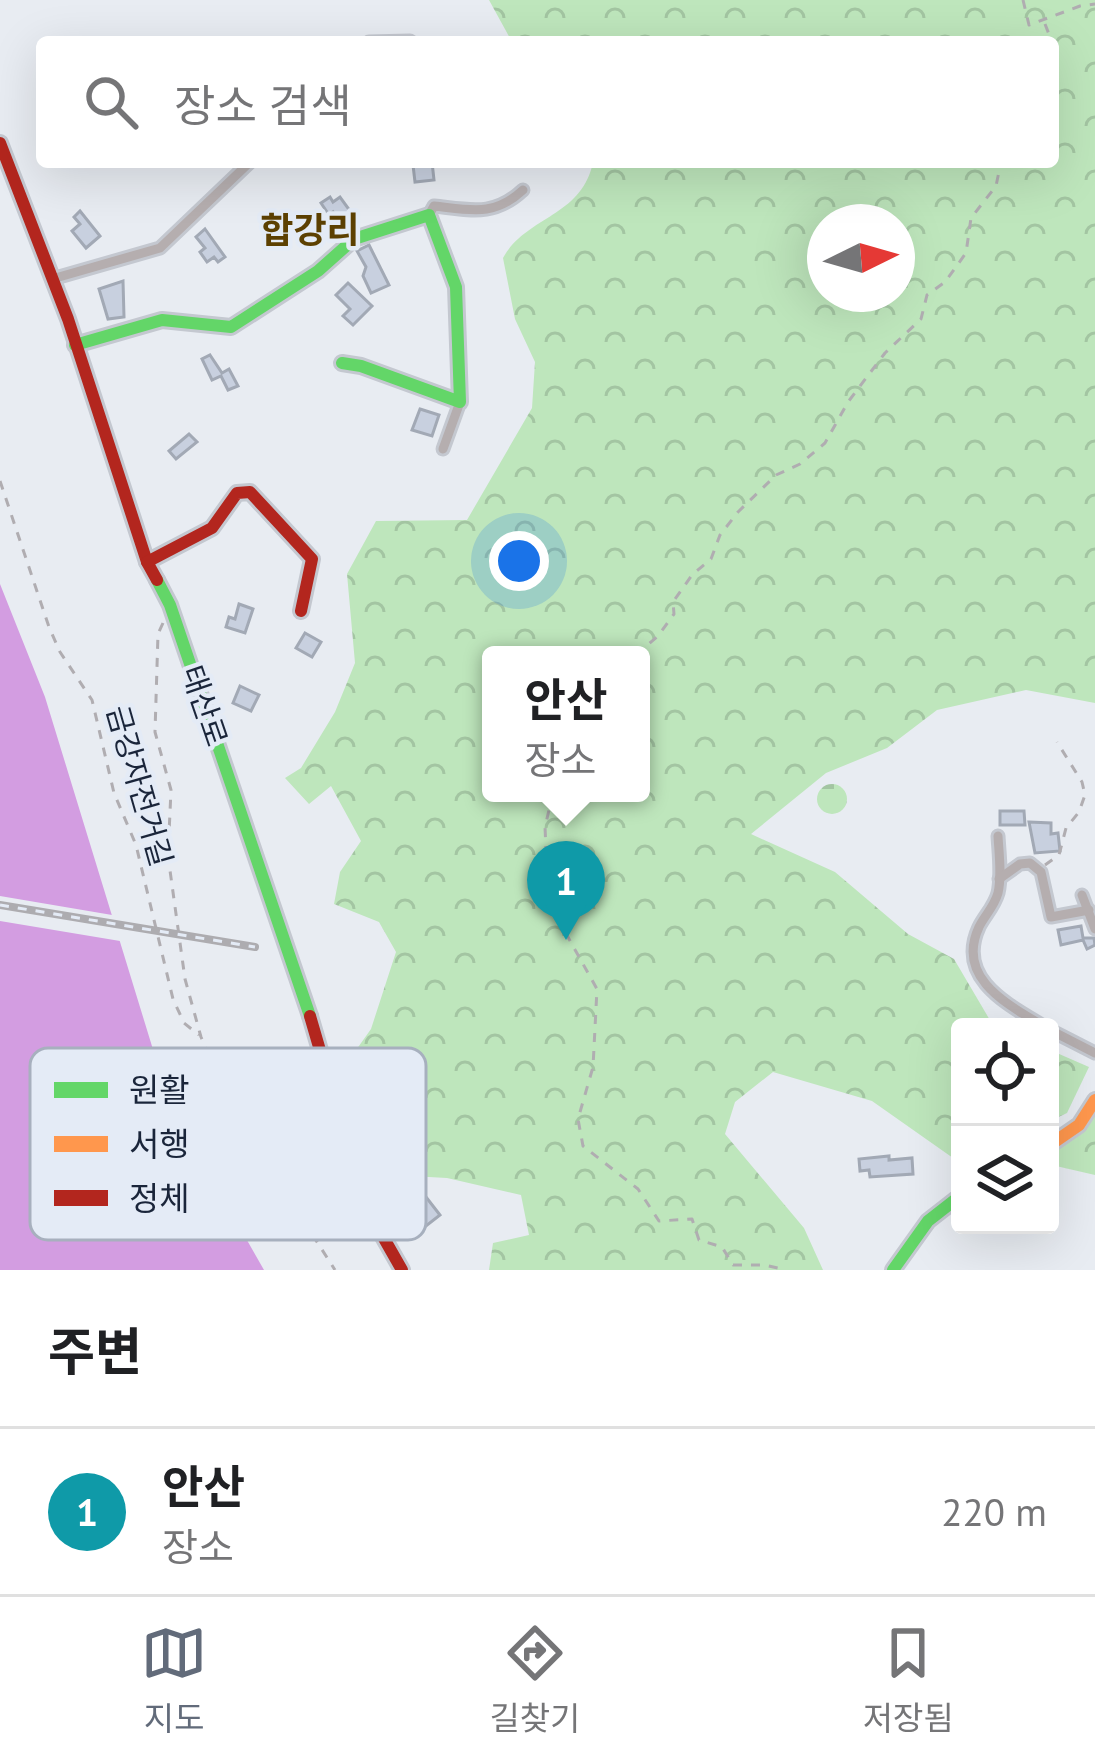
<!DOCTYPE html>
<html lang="ko">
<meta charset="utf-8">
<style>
:root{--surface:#fff;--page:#f6f6f6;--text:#202124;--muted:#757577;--line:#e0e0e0;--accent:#626b7a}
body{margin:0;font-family:"PT Sans","Noto Sans KR",sans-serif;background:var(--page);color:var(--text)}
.controls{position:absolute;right:36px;bottom:36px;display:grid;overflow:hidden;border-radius:12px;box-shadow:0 12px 48px #0002}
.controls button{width:108px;height:108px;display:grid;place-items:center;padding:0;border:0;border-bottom:3px solid var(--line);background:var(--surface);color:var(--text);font:60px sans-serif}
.compass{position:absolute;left:807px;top:204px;width:108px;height:108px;border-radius:50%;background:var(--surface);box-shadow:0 12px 48px #0002;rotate:85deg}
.you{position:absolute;left:519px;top:561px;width:42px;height:42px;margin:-30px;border:9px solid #fff;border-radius:50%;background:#1a73e8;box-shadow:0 0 0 18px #1a73e833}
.badge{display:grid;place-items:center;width:78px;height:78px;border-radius:50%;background:var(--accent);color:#fff;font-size:39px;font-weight:700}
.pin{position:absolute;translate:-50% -99px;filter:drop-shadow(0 3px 6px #0008)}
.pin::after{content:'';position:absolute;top:63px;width:42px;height:36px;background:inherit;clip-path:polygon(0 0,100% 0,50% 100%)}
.popup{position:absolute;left:482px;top:646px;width:168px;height:156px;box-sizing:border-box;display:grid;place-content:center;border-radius:12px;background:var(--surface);filter:drop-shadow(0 3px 9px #0005);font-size:39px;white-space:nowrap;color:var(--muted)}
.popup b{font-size:45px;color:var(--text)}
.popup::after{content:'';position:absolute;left:50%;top:100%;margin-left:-24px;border:24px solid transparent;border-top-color:var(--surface)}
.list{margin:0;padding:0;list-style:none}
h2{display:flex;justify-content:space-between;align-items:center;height:156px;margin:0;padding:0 48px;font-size:51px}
h2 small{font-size:39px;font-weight:400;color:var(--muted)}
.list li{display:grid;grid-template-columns:78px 1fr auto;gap:36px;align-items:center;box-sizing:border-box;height:168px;padding:0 48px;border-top:3px solid var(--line)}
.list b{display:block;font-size:45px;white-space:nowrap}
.list p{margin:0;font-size:39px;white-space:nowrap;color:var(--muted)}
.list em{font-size:39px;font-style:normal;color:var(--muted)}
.icon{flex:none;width:66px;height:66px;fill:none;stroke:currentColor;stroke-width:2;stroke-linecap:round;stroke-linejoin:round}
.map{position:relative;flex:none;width:1095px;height:1270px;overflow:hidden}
.search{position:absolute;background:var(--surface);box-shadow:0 12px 48px #0002;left:36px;right:36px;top:36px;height:132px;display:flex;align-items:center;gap:30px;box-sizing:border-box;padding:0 42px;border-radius:12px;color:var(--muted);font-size:45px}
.sheet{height:324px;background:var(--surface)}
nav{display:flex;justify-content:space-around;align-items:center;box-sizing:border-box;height:168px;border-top:3px solid var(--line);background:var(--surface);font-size:33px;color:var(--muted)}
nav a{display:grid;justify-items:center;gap:6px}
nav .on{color:var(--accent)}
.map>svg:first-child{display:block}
</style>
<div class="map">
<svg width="1095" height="1270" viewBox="0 0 1095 1270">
<defs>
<pattern id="forest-crowns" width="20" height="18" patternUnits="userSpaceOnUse" patternTransform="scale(3)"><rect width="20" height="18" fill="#bee6bc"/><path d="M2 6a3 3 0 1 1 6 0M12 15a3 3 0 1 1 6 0" fill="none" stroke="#a3c5a2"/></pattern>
<pattern id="cemetery-stones" width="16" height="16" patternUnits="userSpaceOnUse" patternTransform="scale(3)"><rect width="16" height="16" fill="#bee6bc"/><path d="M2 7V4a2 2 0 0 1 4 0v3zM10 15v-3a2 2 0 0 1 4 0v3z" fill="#a3c5a2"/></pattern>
</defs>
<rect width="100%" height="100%" fill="#e8ecf2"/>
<g fill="url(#forest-crowns)" fill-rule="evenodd">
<path d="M489 0H1095V703L1026 690 937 710 887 748 826 773 751 834 835 872 908 934 954 959 994 1027H960V1156L953 1158 872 1101 773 1072 735 1102 725 1134 804 1228 823 1270H489L493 1243 529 1235 521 1195 447 1178 374 1174 354 1130 344 1067 371 1029 396 952 379 922 334 904 340 872 361 841 331 786 309 804 285 778 301 768 335 712 355 663 347 574 376 521 467 520 532 408 535 362 515 319 503 258C526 216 582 217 593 162H1053V42H512ZM825 222H897V294H825ZM491 655H641V793H491Z"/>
<polygon points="1050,1050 1089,1067 1067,1113 1050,1121"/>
<polygon points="1095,1111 1095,1175 1056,1166 1050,1153 1077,1136"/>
</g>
<circle fill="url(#cemetery-stones)" cx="832" cy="799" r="15"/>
<polygon fill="#d39de1" points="0,584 45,697 170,1105 264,1270 0,1270"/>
<polygon fill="#e8ecf2" points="0,896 118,916 126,942 0,921"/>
<g fill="#c8d0df" stroke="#a2a9b5" stroke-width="3">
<polygon points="422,162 432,162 434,180 415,182 413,165"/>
<polygon points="330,197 333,202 340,197 353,215 341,224 333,212 329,215 321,203"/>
<polygon points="80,211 100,236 86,248 72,231 80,224 74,217"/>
<polygon points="205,229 225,257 218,262 214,257 207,262 200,252 205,248 196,237"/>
<polygon points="369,245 389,285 371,293 363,276 366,267 357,251"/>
<polygon points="123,281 124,317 108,319 99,289"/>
<polygon points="348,283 372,306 353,325 343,316 350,309 336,295"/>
<polygon points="210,355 222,373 229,369 238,386 228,390 221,376 212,380 202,359"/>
<polygon points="420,409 439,415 432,436 412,430"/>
<polygon points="189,434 197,442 176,459 169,451"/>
<polygon points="239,604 253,609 245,633 226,627 229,617 235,619"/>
<polygon points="305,633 321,642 312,657 296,648"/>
<polygon points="240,686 259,695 251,711 233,703"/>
<polygon points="1000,811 1024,811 1025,825 1000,825"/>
<polygon points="1029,822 1051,823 1051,834 1058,833 1060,851 1035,853"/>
<polygon points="1081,926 1083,938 1094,938 1095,945 1087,949 1083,940 1061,945 1058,930"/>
<polygon points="889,1156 889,1160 912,1158 913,1174 870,1177 869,1170 860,1171 859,1159"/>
<polygon points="419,1188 440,1215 426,1226 404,1198"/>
</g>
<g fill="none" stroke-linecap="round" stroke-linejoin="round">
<g stroke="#c4c8d0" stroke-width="15">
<g id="street">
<polyline points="369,42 410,41"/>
<path d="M429 215 434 206C471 210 494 217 523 190"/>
<polyline points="52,279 160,248 250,162"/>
<polyline points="443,449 460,402"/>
<path d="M998 836C999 854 1002 876 998 893 994 907 985 915 979 927 955 979 1009 1005 1045 1027"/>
<polyline points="999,879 1020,864 1030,863 1041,872 1051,917 1089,910"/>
<polyline points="1082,895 1095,929"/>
<polyline points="1050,1030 1095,1053"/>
</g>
</g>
<g stroke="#c4c8d0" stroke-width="18">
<g id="fast">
<polyline points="75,345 162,320 231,327 318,271 354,239 429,215 456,287 460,402 361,366 342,363"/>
<polyline points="157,580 170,605 310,1016"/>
<polyline points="893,1270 928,1221 960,1196"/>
</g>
</g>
<g stroke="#c4c8d0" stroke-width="18">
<polyline id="slow" points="1050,1145 1079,1125 1095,1100"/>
</g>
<g stroke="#c4c8d0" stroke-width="18">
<g id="jam">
<polyline points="0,143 68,319 147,562 157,580"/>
<polyline points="147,562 212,528 237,493 250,492 312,559 301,611"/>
<polyline points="310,1016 365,1205 402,1270"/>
</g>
</g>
<g stroke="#b0adb1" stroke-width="3" stroke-dasharray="9 9" stroke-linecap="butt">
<polyline points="1023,0 1029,25 1080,6 1095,4"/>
<polyline points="1045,24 1052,42"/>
<polyline points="1053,44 1056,53 1053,80"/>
<polyline points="0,481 49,627 60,652 92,700 114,793 136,845 173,999 184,1023 199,1035"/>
<polyline points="163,623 158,634 155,732 171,790 168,856 185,979 201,1037 218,1076 280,1184 335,1270"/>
<polyline points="636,655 658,636 674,614 673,602 692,575 711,559 720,535 738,512 776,475 800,464 825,443 848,402 885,353 921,319 927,295 945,282 966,253 971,218 996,186 1001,162"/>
<polyline points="553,793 545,827 547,870 564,930 597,989 593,1067 578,1119 583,1146 638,1189 659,1221 692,1219 699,1240 722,1247 733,1265 765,1265 786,1270"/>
<polyline points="1045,865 1059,855 1066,828 1079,812 1085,795 1082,782 1057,742"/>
</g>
<use href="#street" stroke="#b5aeaf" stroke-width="9"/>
<use href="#fast" stroke="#63d668" stroke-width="12"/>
<use href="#slow" stroke="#ff974d" stroke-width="12"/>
<use href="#jam" stroke="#b3261e" stroke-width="12"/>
<g stroke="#adacb0" stroke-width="8">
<polyline id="rail" points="0,905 255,947"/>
</g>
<use href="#rail" stroke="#e4ebf6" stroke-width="3" stroke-dasharray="9" stroke-linecap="butt"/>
</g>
<g text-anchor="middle" stroke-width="9" stroke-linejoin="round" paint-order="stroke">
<g font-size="30" fill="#1a253a" stroke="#e4ebf6">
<text transform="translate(204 706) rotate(71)" y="10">태산로</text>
<text transform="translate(139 786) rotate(74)" y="10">금강자전거길</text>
</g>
<g font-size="36" font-weight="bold" fill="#5c4002" stroke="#e4ebf6">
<text x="310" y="243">합강리</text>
</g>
</g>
<rect x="30" y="1048" width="396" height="192" rx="18" fill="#e4ebf6" stroke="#a7b0be" stroke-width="3"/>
<rect x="54" y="1082" width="54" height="16" fill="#63d668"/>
<rect x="54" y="1136" width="54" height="16" fill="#ff974d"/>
<rect x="54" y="1190" width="54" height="16" fill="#b3261e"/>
<g font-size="33" fill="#1a253a">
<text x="129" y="1102">원활</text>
<text x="129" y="1156">서행</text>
<text x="129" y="1210">정체</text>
</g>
</svg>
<div class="controls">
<button><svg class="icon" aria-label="locate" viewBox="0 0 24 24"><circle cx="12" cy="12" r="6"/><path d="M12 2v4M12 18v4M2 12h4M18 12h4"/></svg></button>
<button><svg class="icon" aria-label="layers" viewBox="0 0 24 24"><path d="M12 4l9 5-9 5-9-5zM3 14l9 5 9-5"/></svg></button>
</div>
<svg class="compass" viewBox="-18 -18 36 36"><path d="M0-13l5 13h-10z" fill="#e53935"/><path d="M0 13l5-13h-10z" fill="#757577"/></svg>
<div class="you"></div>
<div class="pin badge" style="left:566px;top:940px;background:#0f9aa8">1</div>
<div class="popup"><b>안산</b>장소</div>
<div class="search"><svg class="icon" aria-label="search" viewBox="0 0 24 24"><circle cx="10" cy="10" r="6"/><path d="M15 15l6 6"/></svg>장소 검색</div>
</div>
<section class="sheet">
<h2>주변<small></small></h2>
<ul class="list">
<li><span class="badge" style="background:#0f9aa8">1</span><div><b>안산</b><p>장소</p></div><em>220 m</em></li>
</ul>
</section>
<nav>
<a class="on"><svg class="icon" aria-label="map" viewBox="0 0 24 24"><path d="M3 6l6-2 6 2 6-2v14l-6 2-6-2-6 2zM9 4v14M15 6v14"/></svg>지도</a>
<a><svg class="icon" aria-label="directions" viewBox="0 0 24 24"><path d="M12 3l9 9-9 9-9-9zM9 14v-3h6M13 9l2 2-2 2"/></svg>길찾기</a>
<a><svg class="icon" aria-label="saved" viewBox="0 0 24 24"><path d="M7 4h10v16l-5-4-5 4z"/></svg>저장됨</a>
</nav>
